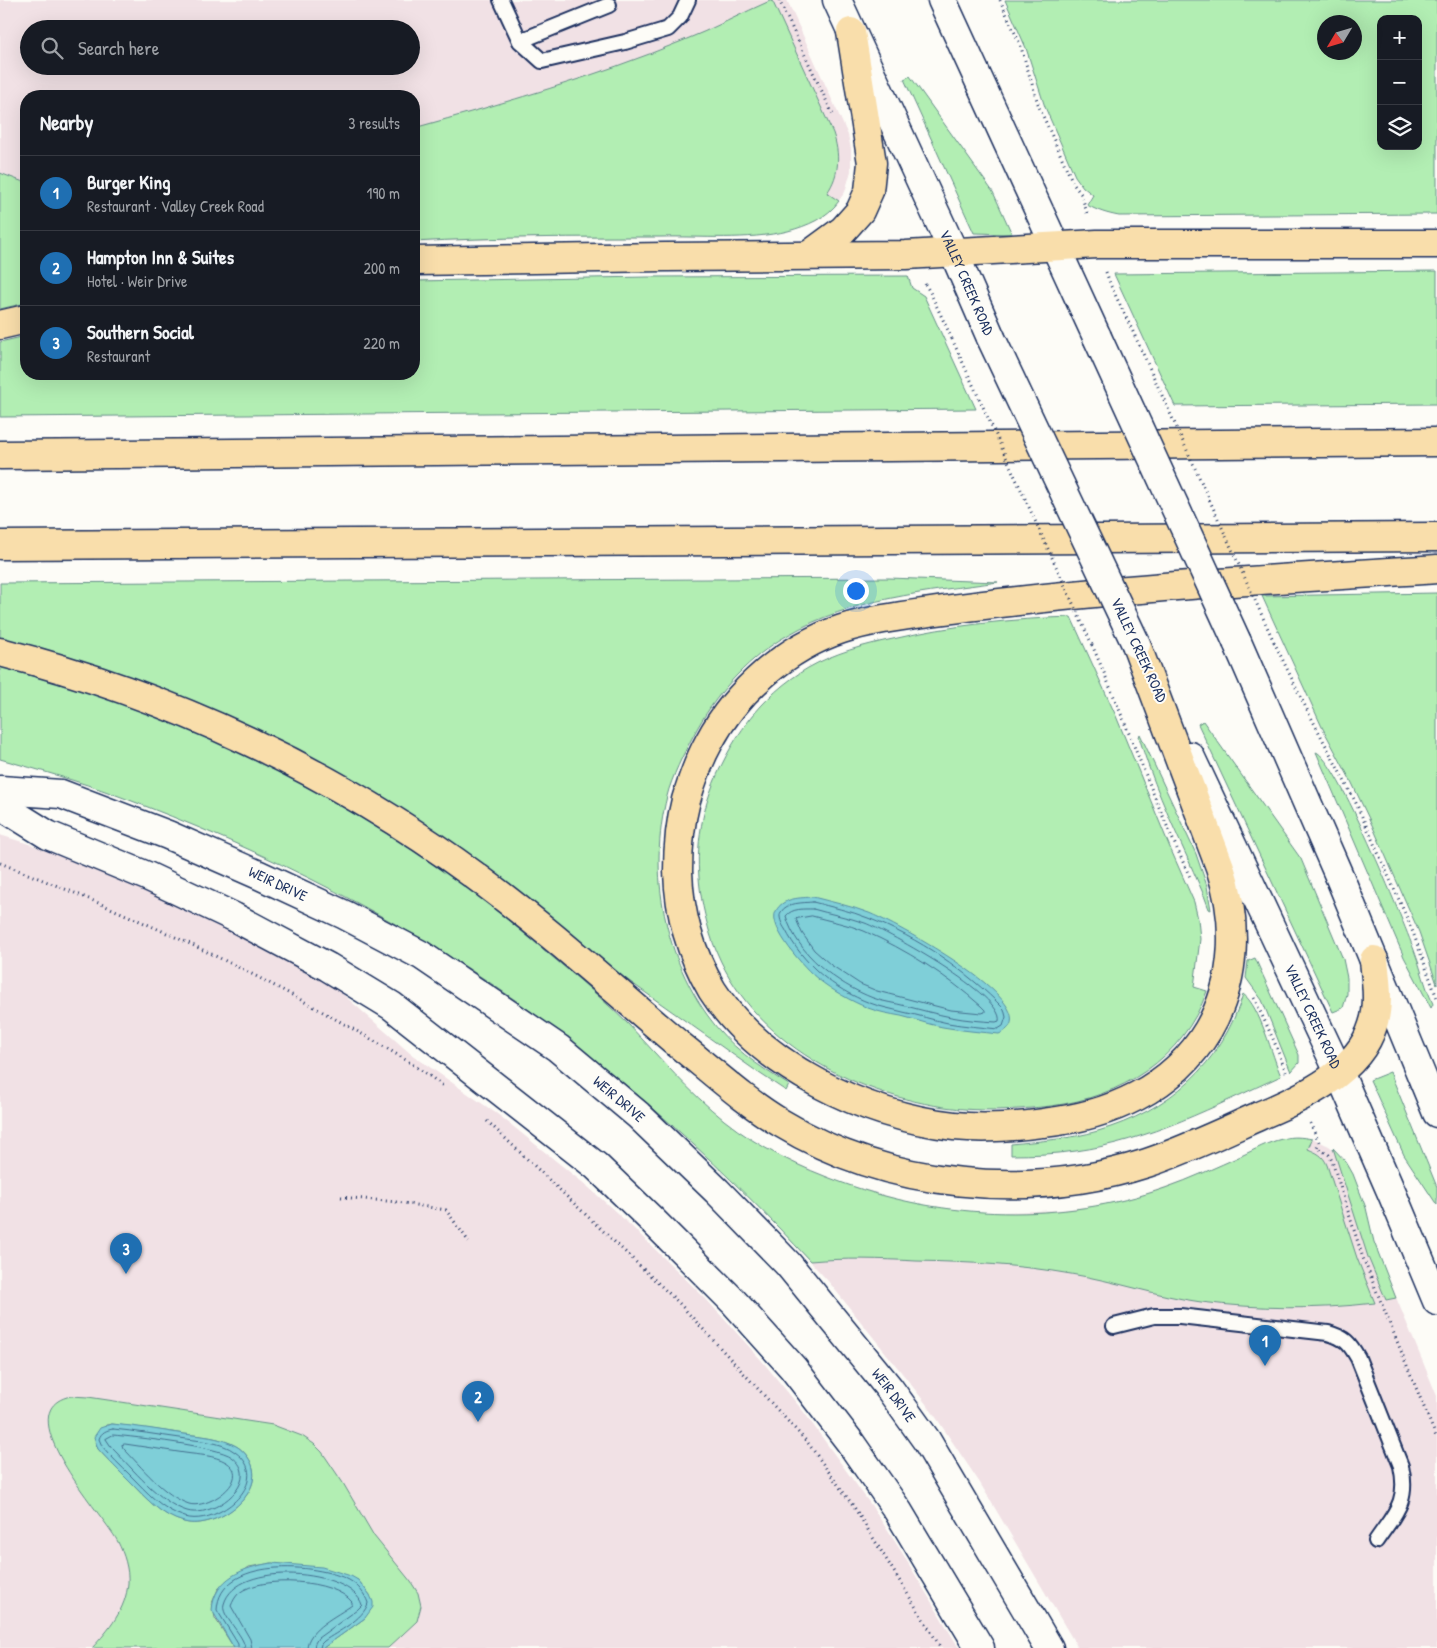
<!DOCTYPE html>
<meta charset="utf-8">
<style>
:root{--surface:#171b24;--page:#242831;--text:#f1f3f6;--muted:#9ea1a6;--line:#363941;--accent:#1f6fb2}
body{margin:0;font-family:"Patrick Hand",sans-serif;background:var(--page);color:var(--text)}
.controls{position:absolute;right:15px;top:15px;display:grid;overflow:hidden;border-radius:10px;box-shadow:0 5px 20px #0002}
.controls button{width:45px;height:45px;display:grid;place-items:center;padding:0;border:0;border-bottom:1px solid var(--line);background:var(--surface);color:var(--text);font:25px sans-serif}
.compass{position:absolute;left:1317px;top:15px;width:45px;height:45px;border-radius:50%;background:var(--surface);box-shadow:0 5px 20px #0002;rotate:232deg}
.you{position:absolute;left:855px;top:590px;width:18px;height:18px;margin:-12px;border:4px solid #fff;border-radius:50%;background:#1a73e8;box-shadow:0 0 0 8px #1a73e833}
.badge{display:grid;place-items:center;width:32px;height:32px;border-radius:50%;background:var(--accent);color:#fff;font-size:16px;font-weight:700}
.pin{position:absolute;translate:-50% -41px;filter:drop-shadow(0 1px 2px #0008)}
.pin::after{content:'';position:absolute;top:26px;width:18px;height:15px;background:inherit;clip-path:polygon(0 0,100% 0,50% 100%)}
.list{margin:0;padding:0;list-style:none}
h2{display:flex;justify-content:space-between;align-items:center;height:65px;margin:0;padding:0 20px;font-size:21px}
h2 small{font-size:16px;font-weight:400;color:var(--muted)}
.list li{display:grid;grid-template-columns:32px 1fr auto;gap:15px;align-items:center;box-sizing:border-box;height:75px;padding:0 20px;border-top:1px solid var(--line)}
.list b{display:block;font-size:19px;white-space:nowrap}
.list p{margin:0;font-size:16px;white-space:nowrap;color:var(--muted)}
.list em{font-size:16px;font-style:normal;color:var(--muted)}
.icon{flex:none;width:28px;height:28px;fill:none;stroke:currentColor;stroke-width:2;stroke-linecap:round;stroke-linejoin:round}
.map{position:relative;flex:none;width:1437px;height:1648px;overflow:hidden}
.search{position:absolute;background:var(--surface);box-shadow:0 5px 20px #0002;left:20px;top:20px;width:400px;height:55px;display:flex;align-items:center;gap:12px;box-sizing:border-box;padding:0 18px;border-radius:28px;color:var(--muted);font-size:19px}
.panel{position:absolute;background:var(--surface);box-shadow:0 5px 20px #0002;left:20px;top:90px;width:400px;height:290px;border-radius:20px}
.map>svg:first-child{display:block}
</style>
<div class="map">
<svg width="1437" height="1648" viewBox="0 0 1437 1648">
<rect width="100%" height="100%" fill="#fdfcf7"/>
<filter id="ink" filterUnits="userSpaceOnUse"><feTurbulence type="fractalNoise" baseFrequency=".02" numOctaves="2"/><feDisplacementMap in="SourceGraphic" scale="10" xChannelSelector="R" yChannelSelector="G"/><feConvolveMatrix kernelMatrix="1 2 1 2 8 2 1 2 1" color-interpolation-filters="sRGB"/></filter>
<g filter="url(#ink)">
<g fill="#f1e1e5" fill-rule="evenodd">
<path d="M0 0H787L848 135 851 149V171L845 192 837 203 829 212 816 221 800 227 767 235 745 237 545 238 414 242V96H26V303L0 309ZM29 29H411V66H29Z"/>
<polygon points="0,835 32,845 99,871 160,897 209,921 330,983 411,1054 500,1116 587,1186 627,1222 705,1298 762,1361 803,1411 871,1505 901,1551 959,1648 0,1648"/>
<polygon points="1296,1137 1314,1139 1329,1146 1341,1156 1350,1167 1366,1208 1374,1242 1378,1254 1437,1396 1437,1648 1078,1648 980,1483 933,1413 906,1378 828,1281 772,1220 748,1196 779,1155 809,1169 842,1183 912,1203 980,1213 1060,1210 1093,1206 1130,1199 1197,1176 1274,1141"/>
</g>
<g fill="#b2eeb3" stroke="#668e88" fill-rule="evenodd">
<path d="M772 0 833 133C840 154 840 174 827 193L839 201C827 218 807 226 788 231 747 241 702 236 660 237 578 237 495 237 414 242V128C504 103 595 77 682 41 713 29 742 13 772 0Z"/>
<path d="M1005 0H1437V214L1119 216C1108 214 1098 211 1087 205L1093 195 1083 187 1075 176 1045 107 1026 48ZM1381 19H1418V146H1381ZM1324 22H1354V52H1324Z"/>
<polygon points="910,76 993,192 1012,234 974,233 904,79"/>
<polygon points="0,173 26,183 26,303 0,309"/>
<polygon points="1437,271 1437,404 1175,406 1114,274"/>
<polygon points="908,276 912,288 924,296 976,409 0,417 0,342 26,336 26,374 414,374 414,281 648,277"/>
<path d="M889 578 998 582C927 592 851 598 788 635 751 656 719 690 698 727 687 747 676 768 669 789 647 865 662 952 708 1016 729 1046 758 1066 789 1085L786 1091 759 1073 605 964 272 738C185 697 94 660 0 638V583Z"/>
<polygon points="1437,593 1437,984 1419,932 1372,825 1351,781 1322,727 1262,596"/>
<path d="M1071 617 1116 716 1171 850 1194 902 1198 919 1200 939 1194 987 1207 991C1183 1059 1121 1097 1051 1106 1016 1110 980 1112 944 1107 840 1091 734 1030 707 923 695 879 695 836 710 793 728 742 761 695 808 668 834 653 864 645 893 639 952 625 1011 619 1071 617Z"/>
<path d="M0 666C160 707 310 778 445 872 486 901 524 933 562 965 585 984 608 1004 629 1025 660 1058 689 1092 724 1120 759 1148 801 1168 843 1183 946 1220 1061 1224 1165 1188 1191 1179 1216 1167 1241 1156 1254 1150 1268 1142 1282 1139 1292 1136 1302 1137 1312 1139L1308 1149C1317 1153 1323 1155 1327 1165L1357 1258 1375 1303C1317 1310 1258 1309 1201 1302 1157 1296 1115 1281 1071 1274 1020 1265 968 1262 916 1261 881 1259 845 1258 810 1261 728 1172 638 1090 540 1018 411 923 265 850 116 795 78 781 39 770 0 759Z"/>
<polygon points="1203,721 1301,859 1343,959 1347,978 1347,994 1343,1008 1333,1012 1198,724"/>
<path d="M1140 734 1196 854 1207 886 1211 910 1209 909C1203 891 1195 876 1188 859 1170 820 1151 778 1139 737Z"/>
<path d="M1316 752C1337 759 1403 921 1414 950 1421 968 1425 987 1433 1004L1431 1008 1404 957Z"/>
<polygon points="1255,958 1299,1055 1299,1063 1291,1072 1262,1000 1246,978 1248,961"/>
<path d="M1243 994C1260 1006 1272 1056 1281 1076 1215 1106 1149 1141 1076 1151 1055 1154 1033 1155 1011 1155V1144C1040 1141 1070 1139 1098 1131 1168 1111 1222 1064 1243 994Z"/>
<polygon points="1390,1072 1437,1187 1437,1205 1404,1155 1370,1080"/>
<polygon points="1333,1148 1346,1162 1353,1174 1366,1208 1374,1242 1396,1298 1386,1300 1368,1257"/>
<path d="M71 1396 88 1397 273 1425 302 1436 314 1444 322 1452 343 1483 374 1536 411 1582 418 1593 421 1606 417 1621 388 1648H323L365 1618 370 1595 358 1580 272 1563 249 1567 218 1589 212 1603 215 1618 234 1648H92C109 1630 126 1609 128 1583 129 1569 124 1554 118 1542 105 1516 4 1410 71 1396ZM112 1424C136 1427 160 1430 184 1434 201 1436 220 1437 236 1446 240 1448 244 1452 247 1456 273 1490 217 1531 184 1522 161 1516 146 1498 130 1482 119 1471 108 1460 98 1449L95 1442 106 1425Z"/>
</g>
<g fill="#7fcfd8" stroke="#578fa7">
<path d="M813 897C832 902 851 906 869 913 890 921 1058 1009 999 1034 982 1032 966 1031 949 1028 933 1026 917 1020 901 1016 890 1014 878 1012 868 1008 851 1001 833 991 818 979 806 970 767 927 776 911 783 897 801 898 813 897Z"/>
<path d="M112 1424C136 1426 160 1430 184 1434 201 1436 220 1437 236 1446 240 1448 244 1452 247 1456 273 1490 217 1531 184 1522 161 1516 146 1498 130 1482 119 1471 108 1460 98 1449L94 1437 100 1428Z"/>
<path d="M272 1563 322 1567 351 1576 358 1580 370 1595 373 1602V1607L365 1618 323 1648H234L212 1610C214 1578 244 1567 272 1563Z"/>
</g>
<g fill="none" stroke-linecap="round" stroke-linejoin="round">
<g stroke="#436f8f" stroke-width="1">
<path d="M813 902C831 907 851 911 868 918 919 938 966 970 1004 1009L1006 1017 1003 1026 998 1029C981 1027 964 1026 948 1023 933 1020 918 1015 903 1012 892 1009 880 1007 870 1003 833 989 803 964 785 929 782 925 778 916 781 912 787 902 803 903 813 902Z"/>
<path d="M813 909C830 914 848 917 865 923 888 932 1005 996 999 1021L996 1022C981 1021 966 1020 951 1017 936 1014 921 1010 906 1006 895 1003 883 1002 873 998 837 984 797 954 786 916 792 908 804 909 813 909Z"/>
<path d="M812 916C829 921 848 924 864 931 907 950 946 975 981 1006L985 1010V1012L982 1013 951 1010 877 991 860 984 831 965 814 950 802 933 796 919Z"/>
<path d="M113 1429C135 1431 158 1435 180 1438 197 1441 221 1441 235 1452 275 1480 218 1527 185 1517 162 1510 147 1492 131 1476 121 1466 111 1457 102 1446L99 1439C101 1432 107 1430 113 1429Z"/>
<path d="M113 1435C135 1437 217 1446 232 1457 264 1481 213 1519 187 1511 160 1503 132 1468 112 1448L106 1439Z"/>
<path d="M125 1444C145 1447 165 1450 185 1453 198 1455 214 1455 226 1462 253 1478 209 1510 189 1504 164 1496 141 1466 123 1448L122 1445Z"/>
<path d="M238 1648V1644L217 1610C219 1556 317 1563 349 1580 358 1585 365 1594 368 1603 364 1619 337 1632 324 1641L321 1644 320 1648"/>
<path d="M245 1648C244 1634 220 1616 224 1604 236 1559 352 1569 362 1605L357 1610 318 1638 315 1643 314 1648"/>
<path d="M252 1648 250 1639 231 1606C233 1601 235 1597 239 1593 262 1575 334 1579 352 1602V1605C337 1616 307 1629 307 1648"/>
</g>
<g stroke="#1b2f5e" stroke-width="18">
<g id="lane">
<polyline points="501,0 520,41 542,61 625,42 668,29 680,17 688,0"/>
<polyline points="520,41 609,5"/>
<path d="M1114 1326 1154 1316H1180L1328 1333C1345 1338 1349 1342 1358 1358L1401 1466C1409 1502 1395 1513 1376 1541"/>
</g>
</g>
<g stroke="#1b2f5e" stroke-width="31">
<g id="secondary">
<path id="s1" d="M837 0 954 253 991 338"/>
<polyline points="942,0 1097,337"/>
<polyline points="1237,642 1340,878 1437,1113"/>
<path id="s2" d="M1190 756 1339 1072 1393 1196 1437 1301"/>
<path id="s3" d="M0 790 61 794 168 835 259 875 345 915 421 955 558 1048 638 1115 717 1191 788 1264 846 1335 889 1388 927 1441 1049 1648"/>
<polyline points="0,805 48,835 147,876 234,917 328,967 392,1006 596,1166 651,1219 733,1301 793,1368 850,1442 898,1511 980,1648"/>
</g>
</g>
<g stroke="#1b2f5e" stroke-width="31">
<g id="highway">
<polyline points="809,255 843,230 860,211 869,191 872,163 851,32"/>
<polyline points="414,261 665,257 906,255 1097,244 1437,244"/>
<polyline points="0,325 26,319"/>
<polyline points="0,455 1437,442"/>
<polyline points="0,545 1437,537"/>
<path d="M1136 644 1220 867C1238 921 1237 980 1208 1030 1173 1089 1109 1116 1043 1123 1014 1127 984 1129 954 1126 866 1116 761 1067 712 990 691 954 679 912 678 871 678 847 680 823 686 800 692 780 699 760 709 742 736 691 787 647 842 629 870 620 901 616 930 612 959 608 989 604 1018 601 1158 585 1297 578 1437 569"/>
<path d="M0 652C170 695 332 771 474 875 545 927 610 986 677 1043 711 1070 744 1101 781 1123 888 1188 1029 1201 1147 1163 1186 1150 1223 1132 1261 1115 1302 1098 1359 1072 1373 1025 1380 1004 1376 981 1374 960"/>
</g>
</g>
<g stroke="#1b2f5e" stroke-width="3" stroke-dasharray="1 4" stroke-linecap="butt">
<polyline points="779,0 834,117"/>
<polyline points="1000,0 1020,44 1039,107 1074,185 1081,194 1088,216"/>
<polyline points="1106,272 1111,286 1135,336"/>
<polyline points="925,284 930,292 952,339"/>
<polyline points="1274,642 1302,700 1356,803 1411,927 1437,998"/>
<path d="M1092 645C1126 722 1154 801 1190 877"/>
<path d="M0 863C113 907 224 956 330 1016 369 1038 408 1059 443 1086"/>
<polyline points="1254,998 1274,1041 1286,1072"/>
<polyline points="487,1121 678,1302 808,1443 854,1507 941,1648"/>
<polyline points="1310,1123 1319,1142 1317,1147 1329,1155 1332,1161 1363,1258 1437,1439"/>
<polyline points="341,1197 397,1202 446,1210 469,1242"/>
</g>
<use href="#lane" stroke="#fdfcf7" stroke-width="14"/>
<use href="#secondary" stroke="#fdfcf7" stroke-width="28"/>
<use href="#highway" stroke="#f9deab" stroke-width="28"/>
<g stroke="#1b2f5e" stroke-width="31" stroke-linecap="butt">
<g id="secondary-bridge">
<polyline points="1097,337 1237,642"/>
<polyline points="991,338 1136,644"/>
</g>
</g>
<g stroke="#1b2f5e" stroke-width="3" stroke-dasharray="1 4" stroke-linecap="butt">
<polyline points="1135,336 1274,642"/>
<polyline points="952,339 1092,645"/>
</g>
<use href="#secondary-bridge" stroke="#fdfcf7" stroke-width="28"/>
</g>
</g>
<g text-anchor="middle" stroke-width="4" stroke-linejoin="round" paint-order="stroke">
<g font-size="15" fill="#1b2f5e" stroke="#fdfcf7">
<text dy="5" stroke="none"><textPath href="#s1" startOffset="311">VALLEY CREEK ROAD</textPath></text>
<text transform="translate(1139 650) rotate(65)" y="5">VALLEY CREEK ROAD</text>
<text dy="5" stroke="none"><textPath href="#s3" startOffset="296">WEIR DRIVE</textPath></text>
<text dy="5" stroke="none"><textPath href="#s2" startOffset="288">VALLEY CREEK ROAD</textPath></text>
<text dy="5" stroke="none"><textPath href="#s3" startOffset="701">WEIR DRIVE</textPath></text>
<text dy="5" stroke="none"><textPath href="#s3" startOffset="1106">WEIR DRIVE</textPath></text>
</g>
</g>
</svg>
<div class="controls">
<button>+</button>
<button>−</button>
<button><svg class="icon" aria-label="layers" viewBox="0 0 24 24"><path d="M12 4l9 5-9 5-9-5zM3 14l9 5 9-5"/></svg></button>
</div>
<svg class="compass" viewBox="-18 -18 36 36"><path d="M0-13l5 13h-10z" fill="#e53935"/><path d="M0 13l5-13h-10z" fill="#9ea1a6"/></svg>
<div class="you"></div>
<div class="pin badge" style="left:1265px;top:1366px">1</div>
<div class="pin badge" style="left:478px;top:1422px">2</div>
<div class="pin badge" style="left:126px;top:1274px">3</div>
<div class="search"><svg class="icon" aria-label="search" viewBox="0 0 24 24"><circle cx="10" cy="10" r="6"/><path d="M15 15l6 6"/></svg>Search here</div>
<section class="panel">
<h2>Nearby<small>3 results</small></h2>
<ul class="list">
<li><span class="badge">1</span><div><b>Burger King</b><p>Restaurant · Valley Creek Road</p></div><em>190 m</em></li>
<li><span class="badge">2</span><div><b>Hampton Inn &amp; Suites</b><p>Hotel · Weir Drive</p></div><em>200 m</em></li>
<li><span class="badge">3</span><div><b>Southern Social</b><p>Restaurant</p></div><em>220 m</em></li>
</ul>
</section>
</div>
